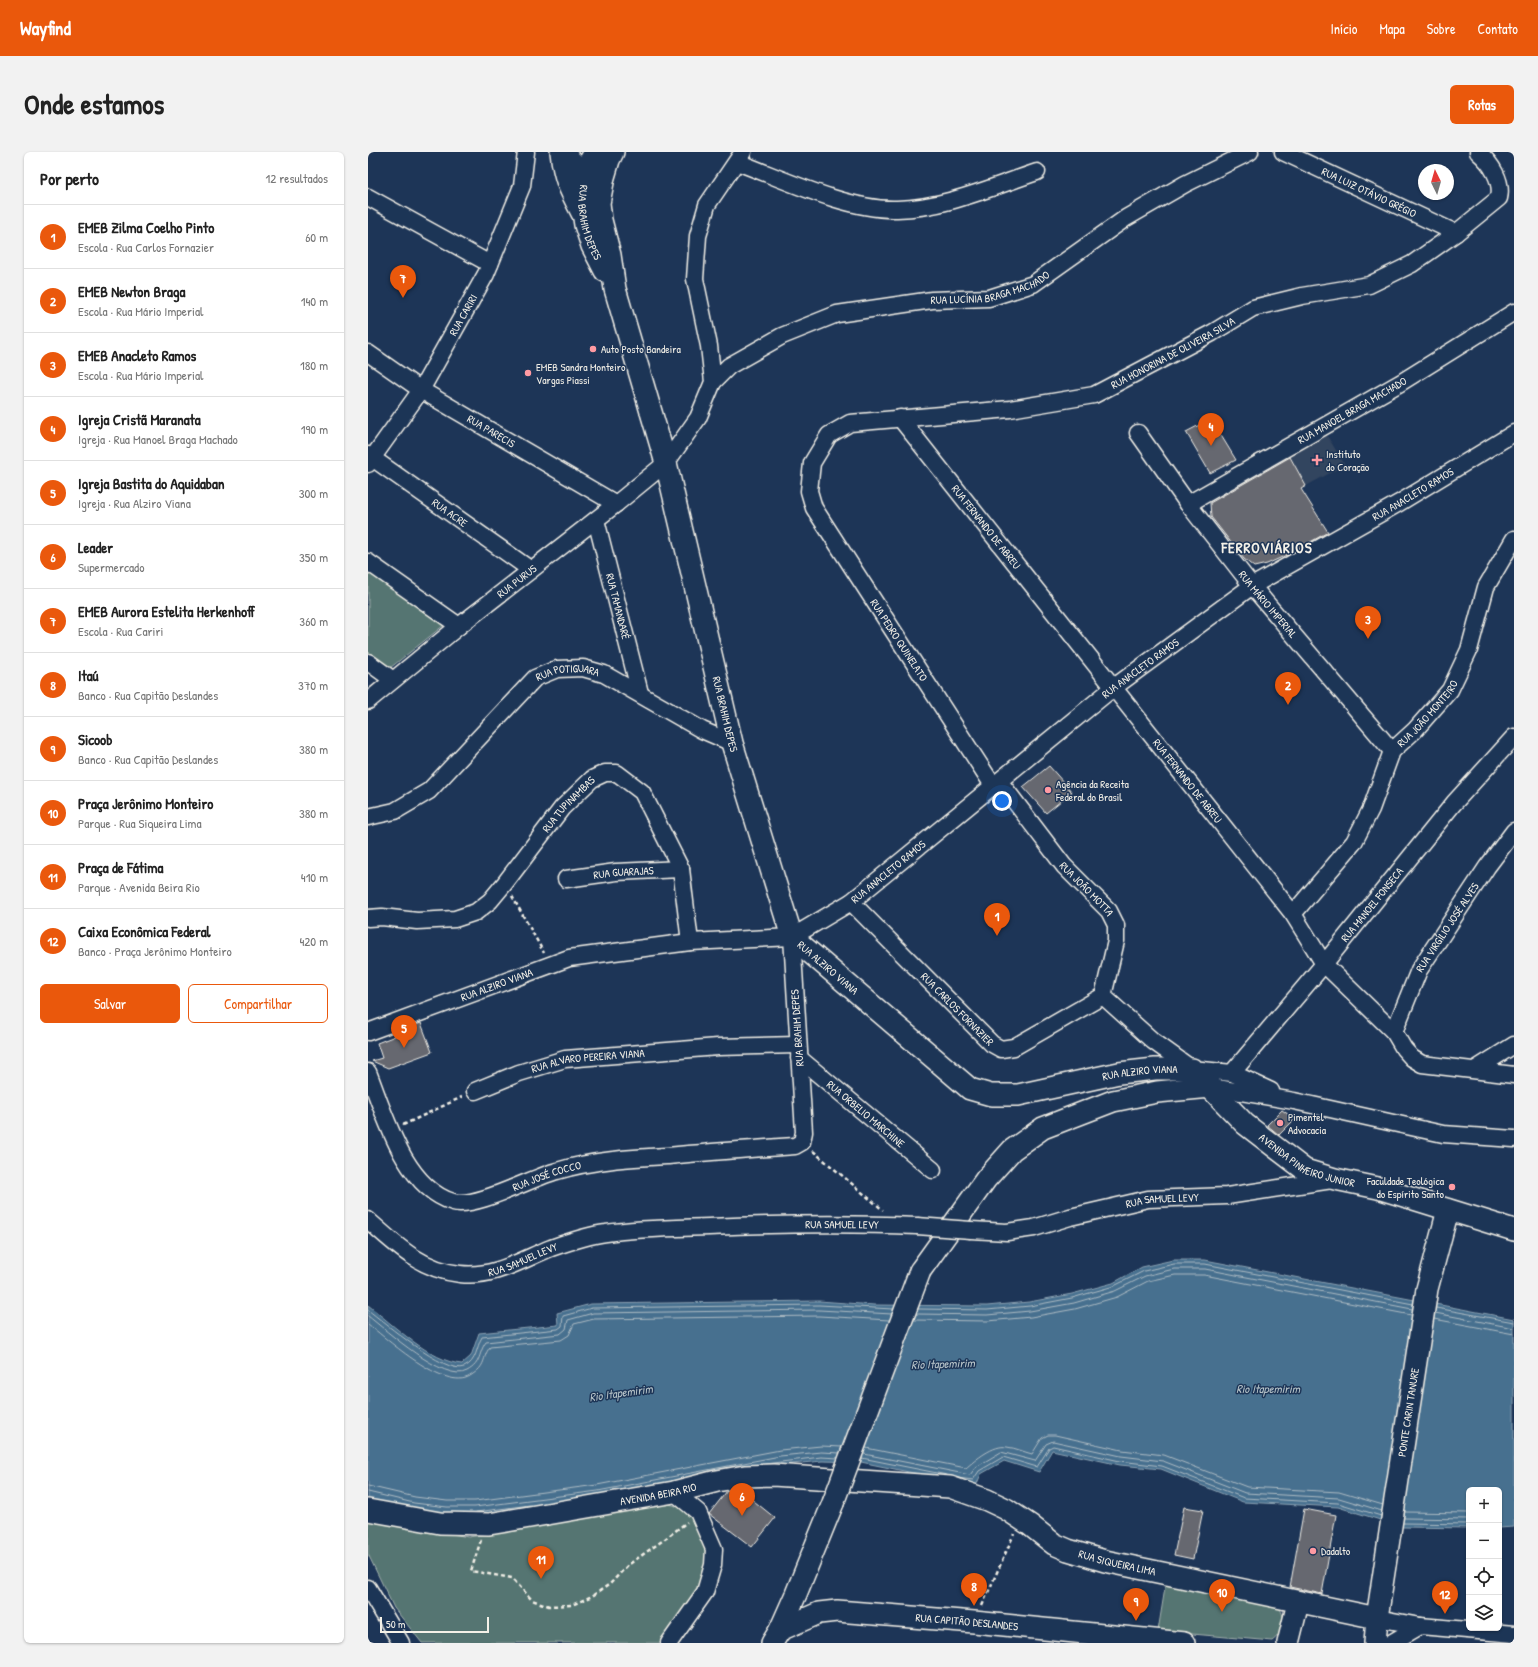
<!DOCTYPE html>
<html lang="pt">
<meta charset="utf-8">
<style>
:root{--surface:#fff;--page:#f2f2f2;--text:#222;--muted:#767676;--line:#e0e0e0;--accent:#ea580c}
body{margin:0;font-family:"Patrick Hand",sans-serif;background:var(--page);color:var(--text)}
.controls{position:absolute;right:12px;bottom:12px;display:grid;overflow:hidden;border-radius:6px;box-shadow:0 1px 3px #0004}
.controls button{width:36px;height:36px;display:grid;place-items:center;padding:0;border:0;border-bottom:1px solid var(--line);background:var(--surface);color:var(--text);font:20px sans-serif}
.compass{position:absolute;left:1050px;top:12px;width:36px;height:36px;border-radius:50%;background:var(--surface);box-shadow:0 1px 3px #0004;rotate:355deg}
.scale{position:absolute;left:12px;bottom:10px;width:109px;box-sizing:border-box;padding-left:4px;border:2px solid #f4f1e8;border-top:0;font-size:11px;line-height:14px;white-space:nowrap;color:#f4f1e8;-webkit-text-stroke:3px #1d3557;paint-order:stroke}
.you{position:absolute;left:634px;top:649px;width:14px;height:14px;margin:-10px;border:3px solid #fff;border-radius:50%;background:#1a73e8;box-shadow:0 0 0 6px #1a73e833}
.badge{display:grid;place-items:center;width:26px;height:26px;border-radius:50%;background:var(--accent);color:#fff;font-size:13px;font-weight:700}
.pin{position:absolute;translate:-50% -33px;filter:drop-shadow(0 1px 2px #0008)}
.pin::after{content:'';position:absolute;top:21px;width:14px;height:12px;background:inherit;clip-path:polygon(0 0,100% 0,50% 100%)}
.list{margin:0;padding:0;list-style:none}
h2{display:flex;justify-content:space-between;align-items:center;height:52px;margin:0;padding:0 16px;font-size:17px}
h2 small{font-size:13px;font-weight:400;color:var(--muted)}
.list li{display:grid;grid-template-columns:26px 1fr auto;gap:12px;align-items:center;box-sizing:border-box;height:64px;padding:0 16px;border-top:1px solid var(--line)}
.list b{display:block;font-size:15px;white-space:nowrap}
.list p{margin:0;font-size:13px;white-space:nowrap;color:var(--muted)}
.list em{font-size:13px;font-style:normal;color:var(--muted)}
.actions{display:flex;gap:8px;padding:12px 16px}
.actions a{flex:1;padding:9px 0;border:1px solid var(--accent);border-radius:6px;text-align:center;font-size:14px;color:var(--accent)}
.actions .main{background:var(--accent);color:#fff}
.icon{flex:none;width:22px;height:22px;fill:none;stroke:currentColor;stroke-width:2;stroke-linecap:round;stroke-linejoin:round}
.map{position:relative;flex:none;width:1146px;height:1491px;overflow:hidden;border-radius:6px}
header{display:flex;align-items:center;gap:24px;box-sizing:border-box;height:56px;padding:0 20px;background:var(--accent);color:#fff}
header strong{font-size:19px}
nav{display:flex;gap:22px;margin-inline-start:auto;font-size:14px}
.intro{display:flex;align-items:center;justify-content:space-between;box-sizing:border-box;height:96px;padding:0 24px}
h1{margin:0;font-size:28px}
.button{padding:10px 18px;border-radius:6px;background:var(--accent);color:#fff;font-size:14px;font-weight:700}
main{display:flex;gap:24px;padding:0 24px}
aside{flex:1;background:var(--surface);border-radius:6px;box-shadow:0 1px 3px #0004}
.map>svg:first-child{display:block}
</style>
<header>
<strong>Wayfind</strong>
<nav><a>Início</a><a>Mapa</a><a>Sobre</a><a>Contato</a></nav>
</header>
<div class="intro"><h1>Onde estamos</h1><a class="button">Rotas</a></div>
<main>
<aside>
<h2>Por perto<small>12 resultados</small></h2>
<ul class="list">
<li><span class="badge">1</span><div><b>EMEB Zilma Coelho Pinto</b><p>Escola · Rua Carlos Fornazier</p></div><em>60 m</em></li>
<li><span class="badge">2</span><div><b>EMEB Newton Braga</b><p>Escola · Rua Mário Imperial</p></div><em>140 m</em></li>
<li><span class="badge">3</span><div><b>EMEB Anacleto Ramos</b><p>Escola · Rua Mário Imperial</p></div><em>180 m</em></li>
<li><span class="badge">4</span><div><b>Igreja Cristã Maranata</b><p>Igreja · Rua Manoel Braga Machado</p></div><em>190 m</em></li>
<li><span class="badge">5</span><div><b>Igreja Bastita do Aquidaban</b><p>Igreja · Rua Alziro Viana</p></div><em>300 m</em></li>
<li><span class="badge">6</span><div><b>Leader</b><p>Supermercado</p></div><em>350 m</em></li>
<li><span class="badge">7</span><div><b>EMEB Aurora Estelita Herkenhoff</b><p>Escola · Rua Cariri</p></div><em>360 m</em></li>
<li><span class="badge">8</span><div><b>Itaú</b><p>Banco · Rua Capitão Deslandes</p></div><em>370 m</em></li>
<li><span class="badge">9</span><div><b>Sicoob</b><p>Banco · Rua Capitão Deslandes</p></div><em>380 m</em></li>
<li><span class="badge">10</span><div><b>Praça Jerônimo Monteiro</b><p>Parque · Rua Siqueira Lima</p></div><em>380 m</em></li>
<li><span class="badge">11</span><div><b>Praça de Fátima</b><p>Parque · Avenida Beira Rio</p></div><em>410 m</em></li>
<li><span class="badge">12</span><div><b>Caixa Econômica Federal</b><p>Banco · Praça Jerônimo Monteiro</p></div><em>420 m</em></li>
</ul>
<div class="actions"><a class="main">Salvar</a><a>Compartilhar</a></div>
</aside>
<div class="map">
<svg width="1146" height="1491" viewBox="0 0 1146 1491">
<rect width="100%" height="100%" fill="#1d3557"/>
<filter id="ink" filterUnits="userSpaceOnUse"><feTurbulence type="fractalNoise" baseFrequency=".025" numOctaves="2"/><feDisplacementMap in="SourceGraphic" scale="8" xChannelSelector="R" yChannelSelector="G"/><feConvolveMatrix kernelMatrix="1 2 1 2 8 2 1 2 1" color-interpolation-filters="sRGB"/></filter>
<g filter="url(#ink)">
<polygon fill="#33445e" points="958,282 977,313 938,334 921,304"/>
<g fill="#557472" stroke="#a4b2ad">
<polygon points="0,420 76,473 22,516 0,500"/>
<path d="M286 1351C292 1352 299 1351 305 1353 316 1356 328 1369 333 1380 351 1424 315 1457 291 1491H54L26 1456 0 1402V1366L100 1385 148 1379 188 1366Z"/>
<path d="M798 1430 912 1457C919 1469 915 1481 904 1489L790 1479Z"/>
</g>
<path fill="#476f8f" stroke="#8ca3b3" d="M805 1108H837L1146 1167V1375L1131 1376V1338H1101V1376L1035 1375 970 1355 875 1350 793 1317 752 1313 684 1298 671 1320 636 1309 613 1322 608 1334 493 1310 454 1309 414 1313 232 1348 138 1361 78 1364 0 1348V1153C24 1172 63 1210 94 1212L103 1204 111 1181 190 1173 189 1161 223 1152 451 1149 506 1153 619 1154 661 1150 704 1142 745 1131 774 1115Z"/>
<g fill="none" stroke-linecap="round" stroke-linejoin="round">
<g stroke="#afbdc4" stroke-width="1">
<polyline points="1068,1156 1146,1170"/>
<polyline points="550,1157 619,1158 662,1154 704,1146 746,1134 776,1119 806,1112 837,1112 1045,1152"/>
<path d="M0 1158C16 1170 77 1223 96 1215 109 1210 108 1195 114 1185L190 1177 194 1174 195 1164 224 1156 451 1153 525 1157"/>
<polyline points="1067,1161 1146,1176"/>
<polyline points="548,1162 619,1163 662,1159 706,1151 747,1139 777,1124 806,1117 837,1117 1044,1157"/>
<path d="M0 1164C17 1177 77 1232 99 1219 114 1211 110 1201 118 1190L192 1182 198 1177 200 1168 225 1161 451 1158 524 1162"/>
<polyline points="1066,1167 1146,1182"/>
<polyline points="546,1168 620,1169 663,1165 707,1157 749,1145 780,1129 807,1123 836,1123 1043,1163"/>
<path d="M0 1172C19 1187 77 1240 102 1224 120 1213 113 1207 122 1195L193 1188 201 1183 206 1172 226 1167 451 1164 521 1168"/>
<path d="M498 1296 598 1316C607 1308 626 1292 639 1295 648 1296 656 1300 664 1302L674 1286 680 1283H687L754 1298 796 1303 879 1335 971 1340 1015 1353"/>
<polyline points="496,1302 602,1323 608,1315 633,1300 667,1309 678,1292 685,1289 753,1304 795,1309 877,1341 971,1346 1014,1359"/>
<polyline points="494,1306 579,1323"/>
<polyline points="397,1312 453,1305 470,1306"/>
<polyline points="590,1326 605,1328 611,1319 635,1305 669,1315 681,1296 685,1294 752,1309 794,1314 876,1346 970,1351 1013,1364"/>
<polyline points="0,1334 47,1345 79,1349 107,1349 229,1333 412,1298 453,1294 474,1295"/>
<polyline points="0,1340 46,1351 79,1355 107,1355 230,1339 412,1304 453,1300 472,1301"/>
<polyline points="108,1360 162,1353"/>
<polyline points="1037,1360 1101,1361"/>
<polyline points="1036,1366 1101,1367"/>
<polyline points="1035,1371 1101,1372"/>
</g>
</g>
<g fill="#666770" stroke="#f4f1e8">
<polygon points="843,267 868,308 842,321 818,280"/>
<polygon points="922,305 938,334 933,337 960,380 923,401 899,412 886,415 876,407 843,365 842,351"/>
<polygon points="681,614 704,640 678,661 655,635"/>
<polygon points="53,871 64,900 20,916 4,909 14,906 9,891 27,884 26,881"/>
<polygon points="914,958 927,967 911,983 899,973"/>
<polygon points="371,1337 407,1366 384,1395 341,1362 359,1339"/>
<polygon points="816,1355 835,1358 825,1407 806,1403"/>
<polygon points="936,1357 968,1363 954,1442 922,1435"/>
</g>
<g fill="none" stroke-linecap="round" stroke-linejoin="round">
<g stroke="#f4f1e8" stroke-width="19">
<g id="minor">
<polyline points="197,0 210,12 228,22"/>
<path id="s1" d="M915 0 1088 81"/>
<path d="M369 10C415 27 481 59 529 57 577 56 624 35 669 20"/>
<polyline points="0,45 122,112"/>
<path id="s2" d="M0 201 53 238 248 352"/>
<path id="s3" d="M345 230 361 214 414 184 469 162 564 148 621 146 665 132 758 66 817 32 882 0"/>
<path id="s4" d="M532 266 925 762 956 812 1026 880 1036 897 1044 906 1054 912 1146 923"/>
<path id="s5" d="M770 281 820 352 884 434 1024 599"/>
<path id="s6" d="M0 303 163 418"/>
<path id="s7" d="M0 312 53 238 118 122 154 34 158 0"/>
<path id="s8" d="M820 352 1032 231 1146 160"/>
<path id="s9" d="M228 368 272 541"/>
<polyline points="0,410 91,474"/>
<polyline points="0,510 25,528"/>
<path id="s10" d="M0 549 91 474 248 352 298 311 330 266 345 230 341 194 327 127 330 84 339 53 375 0"/>
<path id="s11" d="M632 630 696 714 741 759 748 773V789L735 844"/>
<path id="s12" d="M626 635 446 356 441 339 444 311 461 283 482 271 642 257 726 243 844 181 885 156 934 144 1001 133 1044 112 1088 81 1131 46C1135 29 1123 11 1110 0"/>
<path id="s13" d="M0 665 27 659 61 639 167 526 189 517 215 516 236 522 334 578 364 591"/>
<path id="s14" d="M198 727 248 720 313 717"/>
<path id="s15" d="M483 750 624 892 633 897 646 895 735 844"/>
<path id="s16" d="M925 762 986 690 1003 657 1024 599 1047 578 1082 538 1101 498 1118 435 1146 387"/>
<path id="s17" d="M0 766 14 765 49 769 87 767 108 760 122 749 137 731 194 656 224 627 237 621H249L274 640 313 717 322 790"/>
<polyline points="735,844 785,889 824,917 864,921 903,939"/>
<path id="s18" d="M0 880 201 806 322 790 424 785 483 750 745 536 884 434 1031 351 1146 281"/>
<path id="s19" d="M1026 880 1051 818 1119 715 1146 679"/>
<path id="s20" d="M431 906 565 1018"/>
<polyline points="1108,917 1146,893"/>
<path id="s21" d="M0 920C17 963 36 1035 85 1050 107 1057 165 1025 189 1019 224 1008 263 1006 300 1004 342 1000 384 997 427 994L434 990 436 980 424 785"/>
<path id="s22" d="M864 921 956 812 1086 651 1146 585"/>
<polyline points="843,935 926,949 1075,982 1146,987"/>
<path id="s23" d="M107 939 151 921 197 907 350 895 429 893"/>
<path id="s24" d="M0 1068C28 1093 53 1118 92 1122 126 1126 153 1108 183 1096 200 1090 221 1083 238 1081 272 1076 307 1076 341 1075 410 1072 480 1071 549 1074"/>
<path id="s25" d="M603 1078 639 1080 666 1076 702 1065 780 1047 859 1044 964 1028"/>
<polyline points="0,1436 33,1491"/>
<polyline points="1009,1466 1052,1474 1146,1482"/>
<polyline points="301,1491 337,1440 345,1413 346,1397 330,1360 306,1340"/>
<polyline points="1023,1491 1052,1474"/>
</g>
</g>
<g stroke="#f4f1e8" stroke-width="24">
<g id="major">
<path d="M193 0C196 27 202 38 214 61"/>
<path id="s26" d="M227 0 218 16 214 53 217 73 224 94 237 119"/>
<path id="s27" d="M245 0 241 8 236 25 231 51 233 68 242 103 247 137 298 311 364 591 424 785 602 937 623 943H650L751 921 787 917H824L877 972 937 1018 967 1027 1010 1036 1146 1078"/>
<polyline points="552,1119 618,1027 644,998 675,976 745,949 789,940 843,935"/>
<path id="s28" d="M0 1358 72 1371 121 1372 306 1340 349 1329 377 1324 405 1323 582 1335 619 1348 638 1357 662 1373 686 1392 700 1398 737 1409 1009 1466"/>
<path id="s29" d="M412 1478 451 1461 469 1459 606 1470 816 1491"/>
<polyline points="404,1491 412,1478 428,1442 465,1351"/>
<polyline points="920,1491 930,1451"/>
<path id="s30" d="M1007 1491 1009 1466 1059 1137 1080 1058"/>
</g>
</g>
<g stroke="#f4f1e8" stroke-width="2.5" stroke-dasharray="4 3" stroke-linecap="butt">
<polyline points="144,744 176,801"/>
<polyline points="35,973 94,945"/>
<polyline points="445,999 515,1058"/>
<polyline points="113,1388 103,1419 144,1426 164,1448 181,1454 204,1453 224,1444 242,1432 260,1413 297,1387 319,1370"/>
<polyline points="614,1454 646,1382"/>
</g>
<use href="#minor" stroke="#1d3557" stroke-width="16"/>
<use href="#major" stroke="#1d3557" stroke-width="21"/>
<g stroke="#f4f1e8" stroke-width="19" stroke-linecap="butt">
<polyline id="minor-bridge" points="549,1074 603,1078"/>
</g>
<g stroke="#f4f1e8" stroke-width="24" stroke-linecap="butt">
<polyline id="major-bridge" points="465,1351 552,1119"/>
</g>
<use href="#minor-bridge" stroke="#1d3557" stroke-width="16"/>
<use href="#major-bridge" stroke="#1d3557" stroke-width="21"/>
</g>
</g>
<g fill="#ff9aa2" stroke="#1d3557" stroke-width="1.5">
<circle cx="225" cy="197" r="4"/>
<circle cx="160" cy="221" r="4"/>
<path d="M947 302h4v4h4v4h-4v4h-4v-4h-4v-4h4z"/>
<circle cx="680" cy="638" r="4"/>
<circle cx="912" cy="971" r="4"/>
<circle cx="1084" cy="1035" r="4"/>
<circle cx="945" cy="1399" r="4"/>
</g>
<g text-anchor="middle" stroke-width="3" stroke-linejoin="round" paint-order="stroke">
<g font-size="11" fill="#f4f1e8" stroke="#1d3557">
<text dy="4" stroke="none"><textPath href="#s1" startOffset="95">RUA LUIZ OTÁVIO GRÉGIO</textPath></text>
<text dy="4" stroke="none"><textPath href="#s26" startOffset="74">RUA BRAHIM DEPES</textPath></text>
<text dy="4" stroke="none"><textPath href="#s3" startOffset="299">RUA LUCÍNIA BRAGA MACHADO</textPath></text>
<text dy="4" stroke="none"><textPath href="#s7" startOffset="177">RUA CARIRI</textPath></text>
<text dy="4" stroke="none"><textPath href="#s12" startOffset="770">RUA HONORINA DE OLIVEIRA SILVA</textPath></text>
<text dy="4" stroke="none"><textPath href="#s8" startOffset="189">RUA MANOEL BRAGA MACHADO</textPath></text>
<text dy="4" stroke="none"><textPath href="#s2" startOffset="146">RUA PARECIS</textPath></text>
<text dy="4" stroke="none"><textPath href="#s18" startOffset="1203">RUA ANACLETO RAMOS</textPath></text>
<text dy="4" stroke="none"><textPath href="#s6" startOffset="100">RUA ACRE</textPath></text>
<text dy="4" stroke="none"><textPath href="#s4" startOffset="139">RUA FERNANDO DE ABREU</textPath></text>
<text dy="4" stroke="none"><textPath href="#s10" startOffset="191">RUA PURUS</textPath></text>
<text dy="4" stroke="none"><textPath href="#s5" startOffset="215">RUA MÁRIO IMPERIAL</textPath></text>
<text dy="4" stroke="none"><textPath href="#s9" startOffset="89">RUA TAMANDARÉ</textPath></text>
<text transform="translate(531 488) rotate(57)" y="4">RUA PEDRO QUINELATO</text>
<text dy="4" stroke="none"><textPath href="#s18" startOffset="879">RUA ANACLETO RAMOS</textPath></text>
<text dy="4" stroke="none"><textPath href="#s13" startOffset="256">RUA POTIGUARA</textPath></text>
<text dy="4" stroke="none"><textPath href="#s16" startOffset="245">RUA JOÃO MONTEIRO</textPath></text>
<text dy="4" stroke="none"><textPath href="#s27" startOffset="580">RUA BRAHIM DEPES</textPath></text>
<text dy="4" stroke="none"><textPath href="#s4" startOffset="463">RUA FERNANDO DE ABREU</textPath></text>
<text dy="4" stroke="none"><textPath href="#s17" startOffset="252">RUA TUPINAMBAS</textPath></text>
<text dy="4" stroke="none"><textPath href="#s18" startOffset="555">RUA ANACLETO RAMOS</textPath></text>
<text dy="4" stroke="none"><textPath href="#s14" startOffset="58">RUA GUARAJAS</textPath></text>
<text dy="4" stroke="none"><textPath href="#s11" startOffset="138">RUA JOÃO MOTTA</textPath></text>
<text dy="4" stroke="none"><textPath href="#s22" startOffset="219">RUA MANOEL FONSECA</textPath></text>
<text dy="4" stroke="none"><textPath href="#s19" startOffset="118">RUA VIRGÍLIO JOSÉ ALVES</textPath></text>
<text dy="4" stroke="none"><textPath href="#s27" startOffset="860">RUA ALZIRO VIANA</textPath></text>
<text dy="4" stroke="none"><textPath href="#s18" startOffset="137">RUA ALZIRO VIANA</textPath></text>
<text dy="4" stroke="none"><textPath href="#s15" startOffset="151">RUA CARLOS FORNAZIER</textPath></text>
<text transform="translate(429 876) rotate(-94)" y="4">RUA BRAHIM DEPES</text>
<text dy="4" stroke="none"><textPath href="#s23" startOffset="118">RUA ALVARO PEREIRA VIANA</textPath></text>
<text dy="4" stroke="none"><textPath href="#s27" startOffset="1220">RUA ALZIRO VIANA</textPath></text>
<text dy="4" stroke="none"><textPath href="#s20" startOffset="87">RUA ORBELIO MARCHINE</textPath></text>
<text dy="4" stroke="none"><textPath href="#s27" startOffset="1422">AVENIDA PINHEIRO JUNIOR</textPath></text>
<text dy="4" stroke="none"><textPath href="#s21" startOffset="259">RUA JOSÉ COCCO</textPath></text>
<text dy="4" stroke="none"><textPath href="#s25" startOffset="195">RUA SAMUEL LEVY</textPath></text>
<text dy="4" stroke="none"><textPath href="#s24" startOffset="498">RUA SAMUEL LEVY</textPath></text>
<text dy="4" stroke="none"><textPath href="#s24" startOffset="174">RUA SAMUEL LEVY</textPath></text>
<text dy="4" stroke="none"><textPath href="#s30" startOffset="233">PONTE CARIN TANURE</textPath></text>
<text dy="4" stroke="none"><textPath href="#s28" startOffset="294">AVENIDA BEIRA RIO</textPath></text>
<text dy="4" stroke="none"><textPath href="#s28" startOffset="774">RUA SIQUEIRA LIMA</textPath></text>
<text dy="4" stroke="none"><textPath href="#s29" startOffset="191">RUA CAPITÃO DESLANDES</textPath></text>
</g>
<g font-size="11" fill="#f4f1e8" stroke="#1d3557" text-anchor="start">
<text x="233" y="201">Auto Posto Bandeira</text>
<text x="168" y="219">EMEB Sandra Monteiro<tspan x="168" dy="13">Vargas Piassi</tspan></text>
<text x="958" y="306">Instituto<tspan x="958" dy="13">do Coração</tspan></text>
<text x="688" y="636">Agência da Receita<tspan x="688" dy="13">Federal do Brasil</tspan></text>
<text x="920" y="969">Pimentel<tspan x="920" dy="13">Advocacia</tspan></text>
<text x="1076" y="1033" text-anchor="end">Faculdade Teológica<tspan x="1076" dy="13">do Espírito Santo</tspan></text>
<text x="953" y="1403">Dadalto</text>
</g>
<g font-size="12" font-style="italic" fill="#b7c4c9" stroke="#1d3557">
<text transform="translate(575 1212) rotate(-2)" y="4">Rio Itapemirim</text>
<text x="900" y="1241">Rio Itapemirim</text>
<text transform="translate(253 1241) rotate(-8)" y="4">Rio Itapemirim</text>
</g>
<g font-size="15" font-weight="bold" letter-spacing="1" fill="#f4f1e8" stroke="#1d3557">
<text x="899" y="401">FERROVIÁRIOS</text>
</g>
</g>
</svg>
<div class="controls">
<button>+</button>
<button>−</button>
<button><svg class="icon" aria-label="locate" viewBox="0 0 24 24"><circle cx="12" cy="12" r="6"/><path d="M12 2v4M12 18v4M2 12h4M18 12h4"/></svg></button>
<button><svg class="icon" aria-label="layers" viewBox="0 0 24 24"><path d="M12 4l9 5-9 5-9-5zM3 14l9 5 9-5"/></svg></button>
</div>
<svg class="compass" viewBox="-18 -18 36 36"><path d="M0-13l5 13h-10z" fill="#e53935"/><path d="M0 13l5-13h-10z" fill="#767676"/></svg>
<div class="scale">50 m</div>
<div class="you"></div>
<div class="pin badge" style="left:629px;top:784px">1</div>
<div class="pin badge" style="left:920px;top:553px">2</div>
<div class="pin badge" style="left:1000px;top:487px">3</div>
<div class="pin badge" style="left:843px;top:294px">4</div>
<div class="pin badge" style="left:36px;top:896px">5</div>
<div class="pin badge" style="left:374px;top:1364px">6</div>
<div class="pin badge" style="left:35px;top:146px">7</div>
<div class="pin badge" style="left:606px;top:1454px">8</div>
<div class="pin badge" style="left:768px;top:1469px">9</div>
<div class="pin badge" style="left:854px;top:1460px">10</div>
<div class="pin badge" style="left:173px;top:1427px">11</div>
<div class="pin badge" style="left:1077px;top:1462px">12</div>
</div>
</main>
